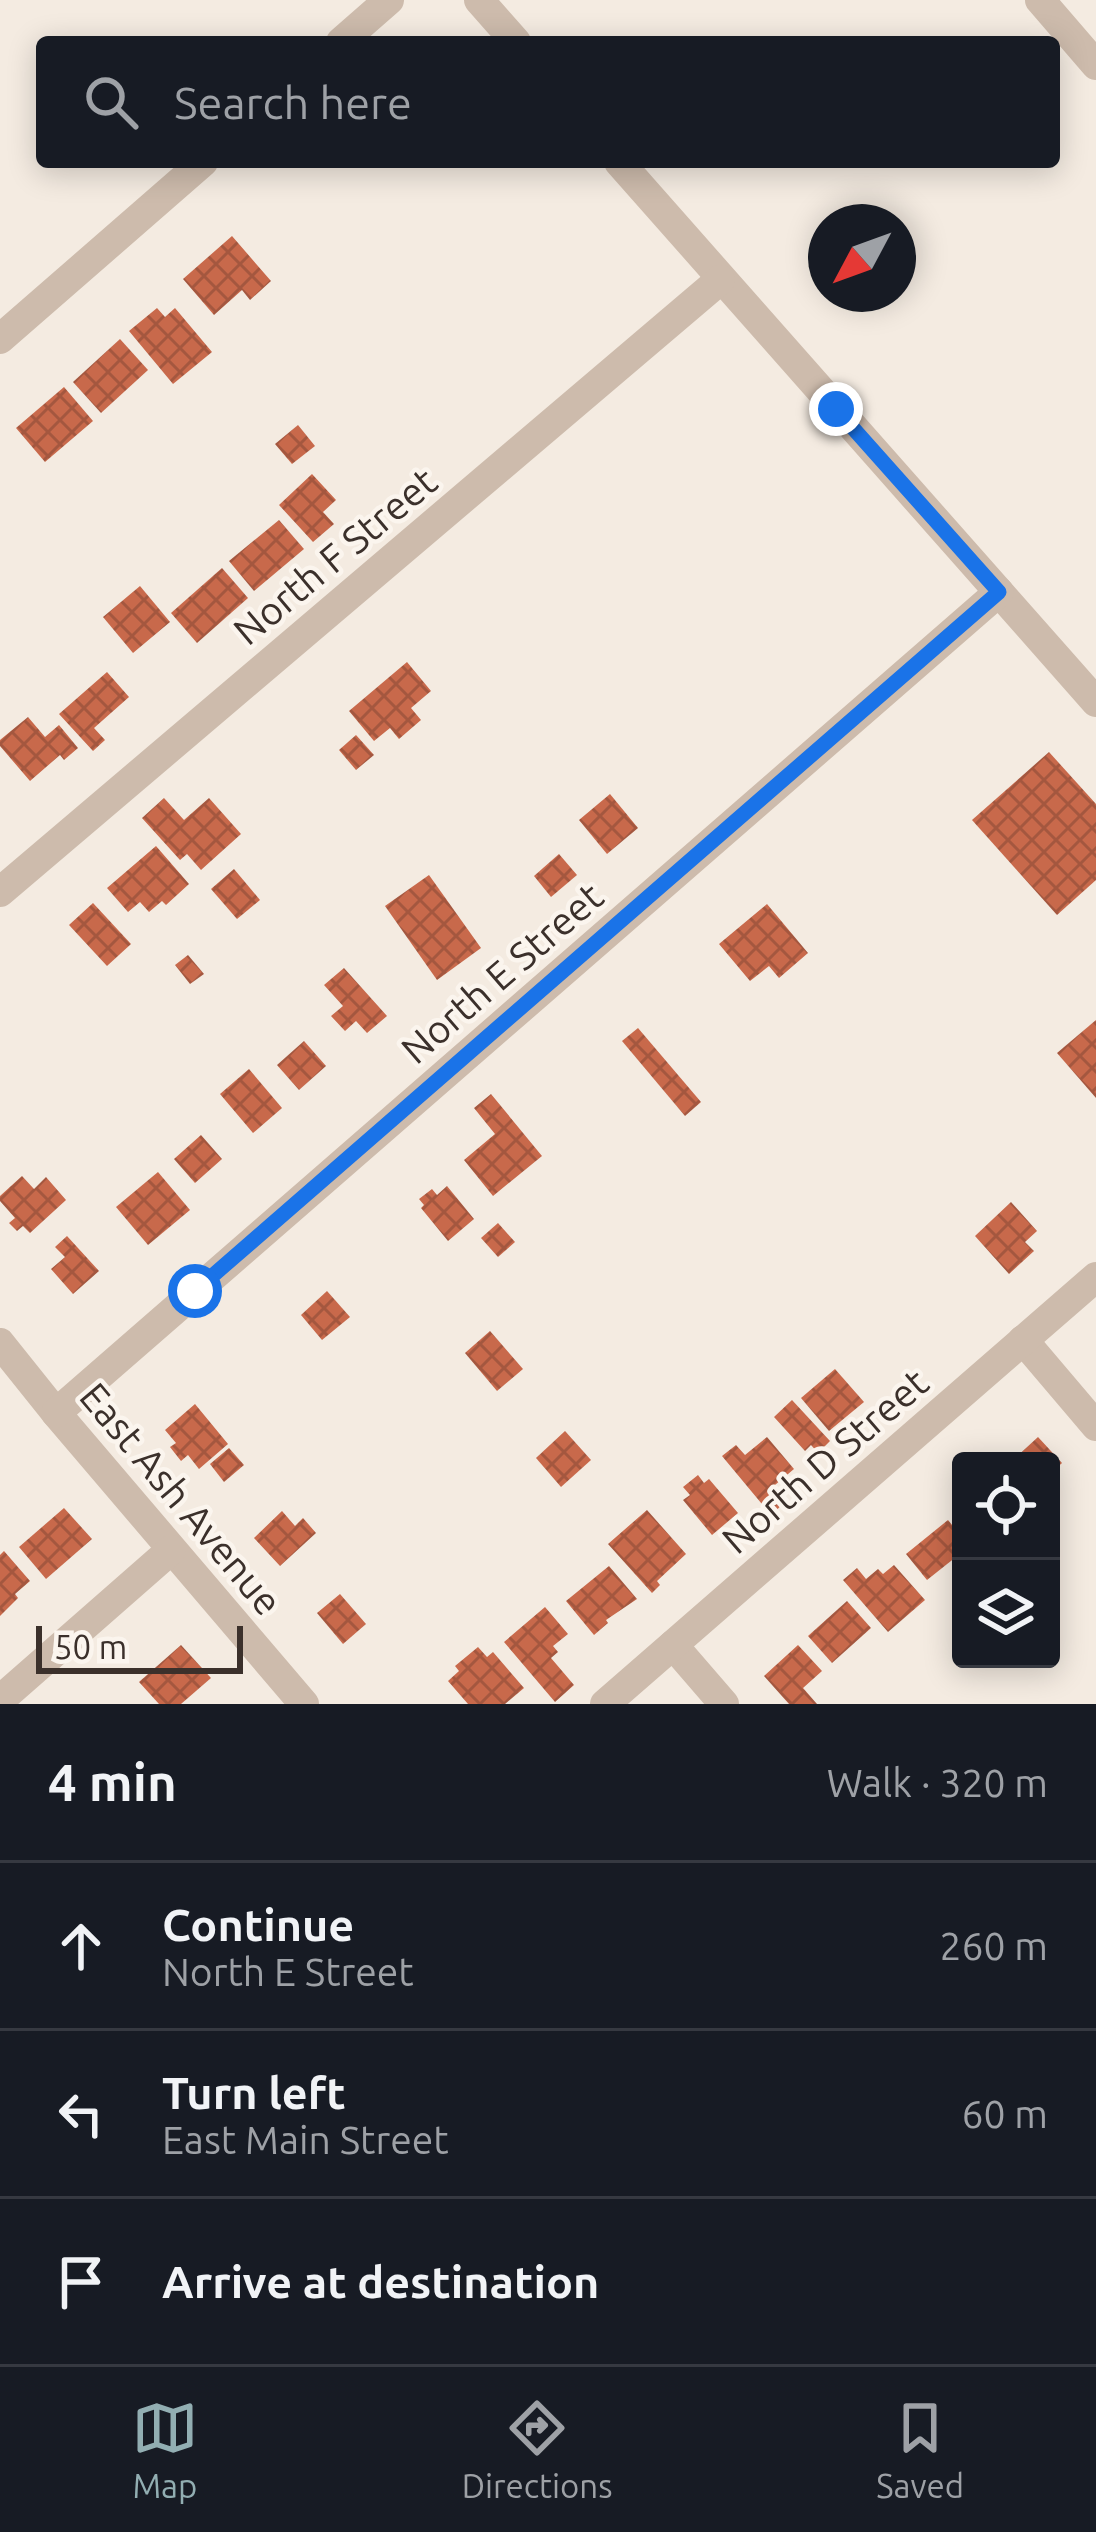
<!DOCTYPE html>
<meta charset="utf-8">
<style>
:root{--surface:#171b24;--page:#242831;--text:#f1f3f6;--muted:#9ea1a6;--line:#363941;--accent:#92aeb2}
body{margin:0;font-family:Ubuntu,sans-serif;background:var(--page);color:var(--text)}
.controls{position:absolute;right:36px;bottom:36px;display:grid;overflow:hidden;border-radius:12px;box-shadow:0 6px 30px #0003}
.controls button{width:108px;height:108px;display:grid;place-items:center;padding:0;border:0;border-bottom:3px solid var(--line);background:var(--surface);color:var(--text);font:60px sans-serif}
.compass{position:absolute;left:808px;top:204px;width:108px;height:108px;border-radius:50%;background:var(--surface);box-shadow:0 6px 30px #0003;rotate:229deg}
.scale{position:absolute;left:36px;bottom:30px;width:207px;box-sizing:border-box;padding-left:12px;border:6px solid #3b302b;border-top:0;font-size:33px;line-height:42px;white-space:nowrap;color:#3b302b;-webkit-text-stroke:9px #fbf5ee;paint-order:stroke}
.stop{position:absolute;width:36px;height:36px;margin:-27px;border:9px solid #1a73e8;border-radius:50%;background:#fff}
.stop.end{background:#1a73e8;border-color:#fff;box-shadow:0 3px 12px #0008}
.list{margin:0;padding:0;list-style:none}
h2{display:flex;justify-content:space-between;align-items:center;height:156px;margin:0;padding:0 48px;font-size:51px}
h2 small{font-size:39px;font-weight:400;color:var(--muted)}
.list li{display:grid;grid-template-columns:78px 1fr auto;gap:36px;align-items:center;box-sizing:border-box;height:168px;padding:0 48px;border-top:3px solid var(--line)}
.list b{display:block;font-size:45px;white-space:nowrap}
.list p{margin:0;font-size:39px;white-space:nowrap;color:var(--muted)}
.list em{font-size:39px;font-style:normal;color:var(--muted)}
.icon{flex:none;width:66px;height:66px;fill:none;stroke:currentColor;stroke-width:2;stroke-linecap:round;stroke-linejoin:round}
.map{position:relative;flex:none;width:1096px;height:1704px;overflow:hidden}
.search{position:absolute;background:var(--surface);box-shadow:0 6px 30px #0003;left:36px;right:36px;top:36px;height:132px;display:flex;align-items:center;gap:30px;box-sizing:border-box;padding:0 42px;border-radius:12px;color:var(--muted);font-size:45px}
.sheet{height:660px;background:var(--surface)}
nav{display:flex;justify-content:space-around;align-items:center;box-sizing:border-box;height:168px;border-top:3px solid var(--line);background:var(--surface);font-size:33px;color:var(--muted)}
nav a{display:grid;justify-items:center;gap:6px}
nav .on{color:var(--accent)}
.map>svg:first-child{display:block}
</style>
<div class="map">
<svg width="1096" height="1704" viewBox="0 0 1096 1704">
<defs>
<pattern id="building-cross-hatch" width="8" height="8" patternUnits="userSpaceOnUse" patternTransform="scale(3)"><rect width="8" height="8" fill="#c8694b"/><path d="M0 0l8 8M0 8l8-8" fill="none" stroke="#a4573f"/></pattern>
</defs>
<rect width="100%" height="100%" fill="#f4ebe1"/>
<g fill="url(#building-cross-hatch)">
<polygon points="232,236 271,281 250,300 242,290 214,315 183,279"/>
<polygon points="157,308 165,317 175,308 212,352 173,384 129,331"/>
<polygon points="120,339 148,370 101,413 73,382"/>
<polygon points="64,387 93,421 45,462 16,428"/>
<polygon points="298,425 315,446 292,464 275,444"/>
<polygon points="312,474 336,500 323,512 334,524 313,542 279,505"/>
<polygon points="279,520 304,549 254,591 229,561"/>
<polygon points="222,568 248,598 197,643 171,613"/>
<polygon points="140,586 170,622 133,653 103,617"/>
<polygon points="407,662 431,691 411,708 421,720 399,739 390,728 374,741 349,711"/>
<polygon points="107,672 129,697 94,728 105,740 93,751 59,714"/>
<polygon points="28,717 45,737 59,725 78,748 64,760 60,755 30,781 0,746 0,740"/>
<polygon points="356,735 374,755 356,770 339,750"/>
<polygon points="1049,752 1096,804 1096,880 1057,915 972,820"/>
<polygon points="610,794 638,828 607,854 579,820"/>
<polygon points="164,798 184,820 209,798 241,834 201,870 187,854 180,860 142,818"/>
<polygon points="156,846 189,884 166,905 162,901 149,912 140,902 128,912 107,888"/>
<polygon points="559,854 577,875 551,897 534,876"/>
<polygon points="234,869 260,900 237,919 211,889"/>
<polygon points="429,875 481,948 437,980 385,906"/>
<polygon points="93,903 131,944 107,966 69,925"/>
<polygon points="767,904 808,953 779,978 769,966 750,981 719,944"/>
<polygon points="188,955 204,974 190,984 175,965"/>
<polygon points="344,968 387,1016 367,1033 356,1021 345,1031 331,1016 343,1006 324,985"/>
<polygon points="1096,1020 1096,1098 1057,1053"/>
<polygon points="638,1028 701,1102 685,1116 622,1041"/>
<polygon points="304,1041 326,1066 299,1090 277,1065"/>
<polygon points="249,1069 282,1108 253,1133 220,1094"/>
<polygon points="491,1094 542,1156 493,1196 464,1160 495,1134 474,1108"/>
<polygon points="201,1135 222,1159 195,1183 174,1159"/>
<polygon points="158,1172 190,1210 148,1245 116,1207"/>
<polygon points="22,1176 34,1189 46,1177 66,1200 30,1233 23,1226 17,1231 9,1223 15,1218 0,1201 0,1196"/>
<polygon points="447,1186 474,1219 448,1241 421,1208 424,1205 419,1199 432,1189 437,1195"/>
<polygon points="1011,1202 1037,1231 1025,1242 1034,1251 1009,1274 975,1236"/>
<polygon points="498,1223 515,1242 498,1257 481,1238"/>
<polygon points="67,1236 99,1271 73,1294 51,1269 65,1257 55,1247"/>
<polygon points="327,1291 350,1317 322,1340 301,1315"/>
<polygon points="490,1331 523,1369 497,1391 465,1353"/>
<polygon points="835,1369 864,1402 829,1431 801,1398"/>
<polygon points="792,1400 830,1441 818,1453 811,1445 805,1451 774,1417"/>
<polygon points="195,1404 228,1444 199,1469 188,1455 181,1461 170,1447 176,1443 165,1430"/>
<polygon points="565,1431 591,1460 561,1487 536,1458"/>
<polygon points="767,1437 794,1469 769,1490 782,1505 771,1515 722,1456 736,1445 745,1455"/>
<polygon points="1038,1437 1062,1463 1051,1473 1051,1461 1012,1461"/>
<polygon points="229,1448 244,1465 224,1482 210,1464"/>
<polygon points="698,1475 704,1483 709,1479 738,1513 712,1535 683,1500 690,1495 683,1487"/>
<polygon points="64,1508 92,1539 46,1579 19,1547"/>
<polygon points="647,1510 686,1554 657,1581 660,1585 652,1593 608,1544"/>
<polygon points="282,1511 295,1526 303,1518 316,1533 280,1566 254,1538"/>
<polygon points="948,1520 961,1536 961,1553 927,1580 906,1554"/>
<polygon points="4,1551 30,1581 15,1594 18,1598 0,1616 0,1555"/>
<polygon points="894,1565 925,1600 888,1632 843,1580 857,1568 866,1579 878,1569 883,1574"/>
<polygon points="609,1566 637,1599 606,1620 608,1623 594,1635 566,1601"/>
<polygon points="340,1594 366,1624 343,1644 317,1613"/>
<polygon points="847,1601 871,1628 832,1663 808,1636"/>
<polygon points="545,1607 568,1634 553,1646 558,1652 551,1658 574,1685 555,1702 504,1642"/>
<polygon points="181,1645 211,1678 181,1704 159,1704 139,1682"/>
<polygon points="798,1645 822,1671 803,1688 817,1704 789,1704 764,1676"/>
<polygon points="478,1647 487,1657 493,1652 524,1688 505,1704 468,1704 448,1681 459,1671 455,1666"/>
</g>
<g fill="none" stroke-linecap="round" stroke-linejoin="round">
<g stroke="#cdbbac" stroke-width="30">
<polyline points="479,0 516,42"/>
<polyline points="1040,0 1096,65"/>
<polyline points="341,42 389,0"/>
<polyline points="619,162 1096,702"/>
<polyline points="0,339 203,162"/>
<polyline points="0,892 720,280"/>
<polyline points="1023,1340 1096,1426"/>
<polyline points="0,1343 56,1413 304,1704"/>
<polyline points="56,1413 999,592"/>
<polyline points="673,1645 724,1704"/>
<polyline points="0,1700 171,1550"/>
<polyline points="605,1704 1096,1277"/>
</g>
</g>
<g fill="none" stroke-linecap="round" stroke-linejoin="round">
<polyline stroke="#1a73e8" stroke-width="15" points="195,1291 999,592 836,409"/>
</g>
<g text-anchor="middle" stroke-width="9" stroke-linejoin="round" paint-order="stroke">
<g font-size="39" fill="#3b302b" stroke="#fbf5ee">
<text transform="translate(335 556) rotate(-40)" y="14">North F Street</text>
<text transform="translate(502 973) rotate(-41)" y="14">North E Street</text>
<text transform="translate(825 1461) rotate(-41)" y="14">North D Street</text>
<text transform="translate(181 1499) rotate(50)" y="14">East Ash Avenue</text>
</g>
</g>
</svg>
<div class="controls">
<button><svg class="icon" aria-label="locate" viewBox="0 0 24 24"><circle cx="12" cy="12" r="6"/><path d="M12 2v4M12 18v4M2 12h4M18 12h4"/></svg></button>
<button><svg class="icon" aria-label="layers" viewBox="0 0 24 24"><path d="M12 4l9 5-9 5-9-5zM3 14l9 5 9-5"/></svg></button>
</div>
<svg class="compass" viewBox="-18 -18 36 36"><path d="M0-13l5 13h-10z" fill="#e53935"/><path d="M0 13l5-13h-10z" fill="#9ea1a6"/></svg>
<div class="scale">50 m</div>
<div class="stop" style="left:195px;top:1291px"></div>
<div class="stop end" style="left:836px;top:409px"></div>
<div class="search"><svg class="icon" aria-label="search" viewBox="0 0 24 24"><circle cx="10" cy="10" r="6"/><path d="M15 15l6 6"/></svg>Search here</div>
</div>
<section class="sheet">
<h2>4 min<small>Walk · 320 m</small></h2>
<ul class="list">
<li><svg class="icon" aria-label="ahead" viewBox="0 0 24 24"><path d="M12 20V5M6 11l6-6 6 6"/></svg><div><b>Continue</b><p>North E Street</p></div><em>260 m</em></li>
<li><svg class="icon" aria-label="left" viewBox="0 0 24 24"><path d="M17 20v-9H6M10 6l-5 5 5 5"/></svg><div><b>Turn left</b><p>East Main Street</p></div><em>60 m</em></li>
<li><svg class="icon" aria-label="arrive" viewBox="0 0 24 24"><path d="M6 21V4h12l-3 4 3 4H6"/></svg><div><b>Arrive at destination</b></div></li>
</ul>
</section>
<nav>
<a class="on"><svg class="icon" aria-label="map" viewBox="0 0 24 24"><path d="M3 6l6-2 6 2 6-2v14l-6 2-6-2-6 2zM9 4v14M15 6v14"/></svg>Map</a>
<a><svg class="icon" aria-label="directions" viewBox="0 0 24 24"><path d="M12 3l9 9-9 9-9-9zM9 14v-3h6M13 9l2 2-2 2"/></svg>Directions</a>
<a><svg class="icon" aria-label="saved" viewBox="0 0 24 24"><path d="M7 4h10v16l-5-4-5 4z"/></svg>Saved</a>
</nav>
